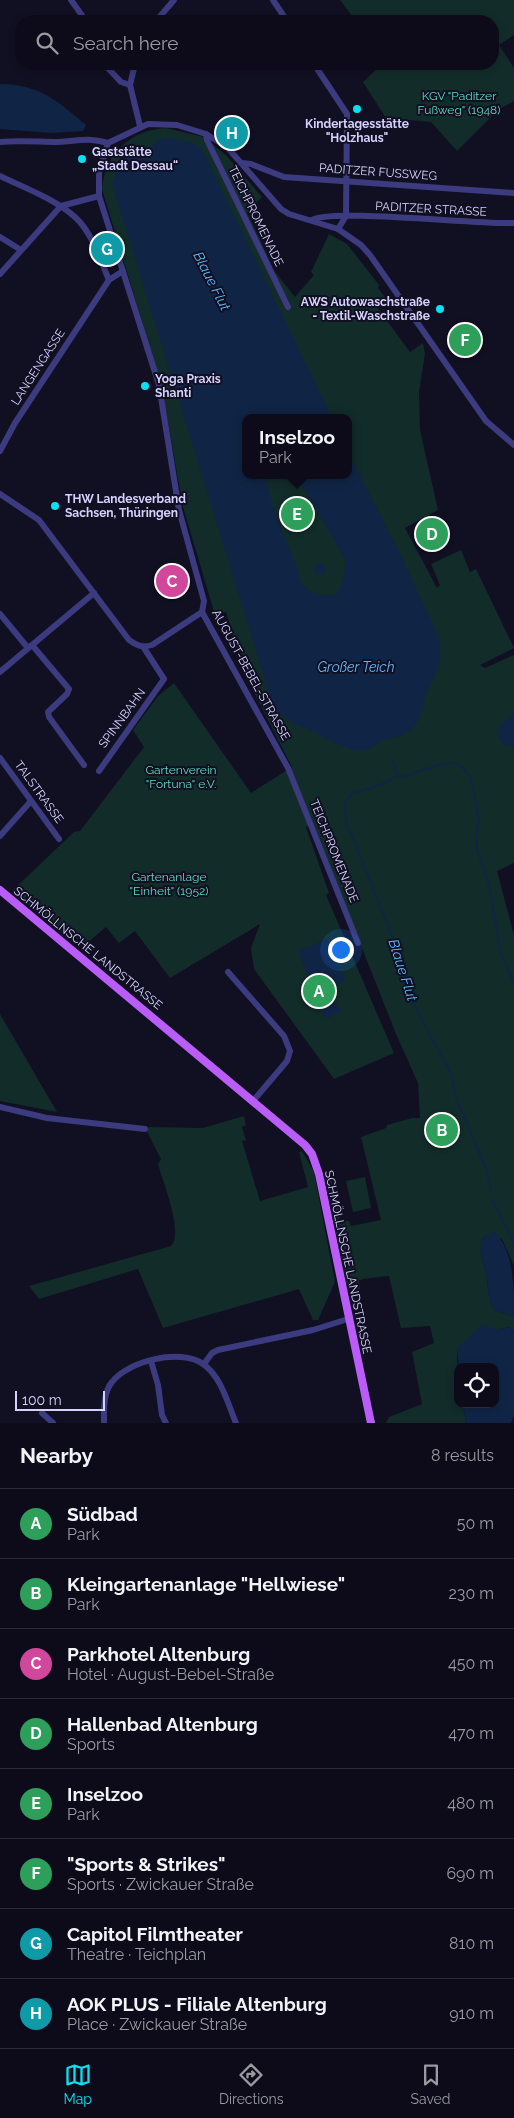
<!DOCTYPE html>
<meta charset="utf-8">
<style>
:root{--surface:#0d0b1a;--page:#161423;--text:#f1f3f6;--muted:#9a9ba2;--line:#2d2b39;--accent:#0ae0f1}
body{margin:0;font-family:Raleway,sans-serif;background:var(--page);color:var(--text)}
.controls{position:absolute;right:15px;bottom:15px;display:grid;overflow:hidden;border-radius:10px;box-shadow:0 2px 8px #0003}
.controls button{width:45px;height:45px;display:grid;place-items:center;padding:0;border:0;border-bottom:1px solid var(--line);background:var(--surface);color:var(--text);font:25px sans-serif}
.scale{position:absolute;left:15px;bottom:12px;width:90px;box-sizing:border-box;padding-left:5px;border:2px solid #d5d1fd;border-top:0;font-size:14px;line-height:18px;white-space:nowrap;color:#d5d1fd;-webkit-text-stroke:4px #110f22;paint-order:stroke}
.you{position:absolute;left:340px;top:949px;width:18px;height:18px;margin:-12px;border:4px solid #fff;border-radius:50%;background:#1a73e8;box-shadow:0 0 0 8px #1a73e833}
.badge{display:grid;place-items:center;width:32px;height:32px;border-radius:50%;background:var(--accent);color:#fff;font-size:16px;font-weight:700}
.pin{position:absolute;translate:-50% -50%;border:2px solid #fff;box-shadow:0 1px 5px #0006}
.popup{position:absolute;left:242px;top:414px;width:110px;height:65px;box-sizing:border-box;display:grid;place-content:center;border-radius:10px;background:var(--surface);filter:drop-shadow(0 1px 4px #0005);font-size:16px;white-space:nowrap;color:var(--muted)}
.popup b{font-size:19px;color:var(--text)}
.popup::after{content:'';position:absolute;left:50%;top:100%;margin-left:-10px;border:10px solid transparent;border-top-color:var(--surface)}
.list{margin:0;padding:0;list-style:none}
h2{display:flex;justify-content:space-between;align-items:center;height:65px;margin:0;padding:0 20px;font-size:21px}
h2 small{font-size:16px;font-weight:400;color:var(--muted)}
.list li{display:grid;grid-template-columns:32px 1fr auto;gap:15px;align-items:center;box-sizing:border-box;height:70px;padding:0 20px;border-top:1px solid var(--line)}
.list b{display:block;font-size:19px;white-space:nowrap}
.list p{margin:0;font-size:16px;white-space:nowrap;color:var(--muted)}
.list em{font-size:16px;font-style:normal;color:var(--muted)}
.icon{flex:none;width:28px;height:28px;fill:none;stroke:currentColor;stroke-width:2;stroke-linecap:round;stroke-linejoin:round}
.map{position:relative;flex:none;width:514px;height:1423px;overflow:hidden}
.search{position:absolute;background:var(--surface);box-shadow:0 2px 8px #0003;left:15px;right:15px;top:15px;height:55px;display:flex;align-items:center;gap:12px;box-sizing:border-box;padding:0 18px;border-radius:20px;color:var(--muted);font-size:19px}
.sheet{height:625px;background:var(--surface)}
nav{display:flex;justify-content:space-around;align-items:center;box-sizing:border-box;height:70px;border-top:1px solid var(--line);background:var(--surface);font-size:14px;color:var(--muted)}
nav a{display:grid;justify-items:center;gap:2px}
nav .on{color:var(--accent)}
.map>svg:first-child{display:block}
</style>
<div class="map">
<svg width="514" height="1423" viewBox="0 0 514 1423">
<rect width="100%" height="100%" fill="#110f22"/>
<g fill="#122c2a" fill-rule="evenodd">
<polygon points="340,0 514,0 514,35 499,45 514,68 514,101 498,110 457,151 431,122 386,118 363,82 382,64 493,64 493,21 356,21"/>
<path d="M166 128 204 137 226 155 262 197 247 212 275 272 295 297 314 275 311 272 329 234 347 244 379 285 378 288 385 297 376 306 410 352 423 343 425 354 419 392 420 430 438 510 405 528 437 588 440 585 431 564 461 550 470 572 476 569 514 648 480 665 485 668 514 655V863L497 871 514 935V1266L502 1239 484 1236C476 1252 485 1263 487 1279 489 1291 488 1298 494 1310L514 1316V1332L510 1327 497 1330 457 1348 458 1404H463L466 1423H386L389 1417 422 1404 412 1352 434 1343 430 1326 401 1328 389 1276 363 1279 359 1281 360 1289 352 1291 350 1284H346L324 1174 329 1173 338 1201 340 1220 349 1221 351 1226 381 1220 361 1137 386 1128 387 1125 412 1118H420L418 1083 396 1034 313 824 306 827 329 893 326 895 394 1053 334 1079 254 969 251 948 260 924 170 978 135 931 119 943 106 927 86 944 74 936 63 934 12 891 74 832 80 831 144 747 133 730 158 696 174 683 251 793 292 767 245 675 226 612 215 615 183 507 162 388 102 189C105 153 131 130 166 128ZM246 418H348V475H246Z"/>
<polygon points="0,1014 57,1112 0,1101"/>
<path d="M244 1116 246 1125 242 1127 246 1140 242 1141 260 1201 308 1187 299 1152 302 1151 314 1172 335 1282 318 1320H313L299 1289 163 1328 138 1269 39 1299 29 1286 171 1246C184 1233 163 1182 158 1164L161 1159 146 1130 149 1127 203 1128Z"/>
<polygon points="365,1177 371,1208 353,1212 346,1181"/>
</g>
<g fill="#102545">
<path d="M0 84C41 85 56 100 86 125L83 131 51 133 0 129Z"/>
<path d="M168 138 190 142 202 149 332 418H246V475H265C270 506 284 535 295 563 298 569 298 577 301 582 308 594 323 596 335 595 345 584 345 572 345 559L296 475H348V452L400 554 439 638C443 664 437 670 427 692 421 706 423 720 410 730 402 738 392 736 382 741 372 747 366 753 354 750 339 747 315 731 298 725L289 721 273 706 112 184 118 167 124 163 121 157 124 154 128 157 133 156 142 147 150 148 159 140Z"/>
<circle cx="320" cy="569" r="5.5"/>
<polygon points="514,714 514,748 502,744 497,734 500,725"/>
<polygon points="327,939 345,981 315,994 298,951"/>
<polygon points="333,1004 341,1009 340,1012 329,1018 324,1017 322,1010"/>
<path d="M495 1232C514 1252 514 1287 514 1316L494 1310C487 1297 489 1292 487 1279 485 1263 476 1252 484 1236Z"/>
<polygon points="483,1324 497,1330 510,1327 514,1332 514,1415 511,1423 466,1423 463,1404 495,1404 495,1367 459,1367 457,1348"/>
</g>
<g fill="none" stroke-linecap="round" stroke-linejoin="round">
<g stroke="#102545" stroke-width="2">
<polyline points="118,151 120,153"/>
<path d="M392 758 397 775C383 786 368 789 352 793L345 803 346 821 396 946 409 996 451 1074 456 1098 487 1171 491 1192"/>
<polyline points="397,775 402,777 445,763 459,764 469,775 473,788 479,821 476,833 477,849 489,885 500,950 514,983"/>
<polyline points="492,1200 514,1243"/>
</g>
<g stroke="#3c3b7f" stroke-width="6">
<polyline points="71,0 86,21"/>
<polyline points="273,0 287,21"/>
<polyline points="156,21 174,0"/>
<polyline points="104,64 121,82 130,85"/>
<polyline points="135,64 130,85 140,126"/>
<polyline points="314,64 347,114 346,216 338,229"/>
<polyline points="206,134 207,140 288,307"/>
<path d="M0 142C20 140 39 142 58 142 79 141 87 137 108 143"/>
<polyline points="108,143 148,124 177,125 206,134 227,147 281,209 289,214 338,229 361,245 370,255 486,421 514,445"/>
<polyline points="108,143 99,172 99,196 159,385 179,510 204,601 202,612"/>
<polyline points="242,163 251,164 284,177 514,193"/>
<path d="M0 176C25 188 55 199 76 218 92 233 100 259 109 280"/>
<polyline points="61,206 99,196"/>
<path d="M312 220C329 208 480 225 514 223"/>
<polyline points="0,237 21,250"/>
<polyline points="0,274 61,206"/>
<polyline points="0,451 15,423 109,280 123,271"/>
<path d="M0 494 39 520 129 640C138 646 142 648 152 645L202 612"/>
<polyline points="202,612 288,768 358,943"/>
<polyline points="0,614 28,648"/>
<polyline points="32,645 69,689 67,694 48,712 49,717 84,765"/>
<polyline points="0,672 94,593"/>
<polyline points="0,758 59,839"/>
<polyline points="99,771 164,679 144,648"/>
<polyline points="0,836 31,801"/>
<polyline points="228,972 284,1036 290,1051 287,1061 253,1101"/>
<polyline points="0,1107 47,1118 145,1129"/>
<polyline points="151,1361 158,1385 162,1415 166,1423"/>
<polyline points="204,1364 212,1353 218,1350 313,1330 348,1319"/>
<polyline points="42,1413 53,1423"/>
<path d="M104 1423C104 1410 103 1393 112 1382 128 1361 180 1348 203 1364 221 1376 228 1404 236 1423"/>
</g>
<polyline stroke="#ba5df8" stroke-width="8" points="0,890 305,1145 312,1154 319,1174 371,1423"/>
</g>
<g fill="#0ae0f1" stroke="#110f22" stroke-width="2">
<circle cx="357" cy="109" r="5"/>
<circle cx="82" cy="159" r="5"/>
<circle cx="440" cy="309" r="5"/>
<circle cx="145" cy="386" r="5"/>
<circle cx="55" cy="506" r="5"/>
</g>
<g text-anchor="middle" stroke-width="4" stroke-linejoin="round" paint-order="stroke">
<g font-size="12" fill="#60dab9" stroke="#110f22">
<text x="459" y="100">KGV "Paditzer<tspan x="459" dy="14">Fußweg" (1948)</tspan></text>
<text x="181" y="774">Gartenverein<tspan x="181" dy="14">"Fortuna" e.V.</tspan></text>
<text x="169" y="881">Gartenanlage<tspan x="169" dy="14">"Einheit" (1952)</tspan></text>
</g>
<g font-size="12" font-weight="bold" fill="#d5d1fd" stroke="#110f22" text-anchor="start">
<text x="357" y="128" text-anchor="middle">Kindertagesstätte<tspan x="357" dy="14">"Holzhaus"</tspan></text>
<text x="92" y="156">Gaststätte<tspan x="92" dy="14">„Stadt Dessau“</tspan></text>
<text x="430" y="306" text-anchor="end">AWS Autowaschstraße<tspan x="430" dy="14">- Textil-Waschstraße</tspan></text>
<text x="155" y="383">Yoga Praxis<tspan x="155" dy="14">Shanti</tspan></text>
<text x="65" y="503">THW Landesverband<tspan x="65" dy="14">Sachsen, Thüringen</tspan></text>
</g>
<g font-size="12" fill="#d5d1fd" stroke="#110f22">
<text transform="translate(378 172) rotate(4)" y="4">PADITZER FUSSWEG</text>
<text transform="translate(431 209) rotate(3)" y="4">PADITZER STRASSE</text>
<text transform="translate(256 216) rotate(64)" y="4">TEICHPROMENADE</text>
<text transform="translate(38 367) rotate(-57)" y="4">LANGENGASSE</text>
<text transform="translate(251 675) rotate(61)" y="4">AUGUST-BEBEL-STRASSE</text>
<text transform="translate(122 718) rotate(-54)" y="4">SPINNBAHN</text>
<text transform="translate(39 792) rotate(54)" y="4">TALSTRASSE</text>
<text transform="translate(334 851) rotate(68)" y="4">TEICHPROMENADE</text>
<text transform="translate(88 948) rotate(39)" y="4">SCHMÖLLNSCHE LANDSTRASSE</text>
<text transform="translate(348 1262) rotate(78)" y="4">SCHMÖLLNSCHE LANDSTRASSE</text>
</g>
<g font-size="14" font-style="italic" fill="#64b8f9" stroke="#110f22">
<text transform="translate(212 281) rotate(63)" y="5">Blaue Flut</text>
<text x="356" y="672">Großer Teich</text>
<text transform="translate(403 970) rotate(72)" y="5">Blaue Flut</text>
</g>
</g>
</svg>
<div class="controls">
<button><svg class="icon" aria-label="locate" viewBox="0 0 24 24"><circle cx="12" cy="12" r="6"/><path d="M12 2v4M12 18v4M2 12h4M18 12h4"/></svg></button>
</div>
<div class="scale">100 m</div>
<div class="you"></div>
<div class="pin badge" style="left:319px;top:991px;background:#2e9e5b">A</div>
<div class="pin badge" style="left:442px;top:1130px;background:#2e9e5b">B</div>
<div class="pin badge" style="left:172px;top:581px;background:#d1479c">C</div>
<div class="pin badge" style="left:432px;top:534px;background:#2e9e5b">D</div>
<div class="pin badge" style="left:297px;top:514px;background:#2e9e5b">E</div>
<div class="popup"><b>Inselzoo</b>Park</div>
<div class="pin badge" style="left:465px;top:340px;background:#2e9e5b">F</div>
<div class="pin badge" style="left:107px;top:249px;background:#0f9aa8">G</div>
<div class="pin badge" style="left:232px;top:133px;background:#0f9aa8">H</div>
<div class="search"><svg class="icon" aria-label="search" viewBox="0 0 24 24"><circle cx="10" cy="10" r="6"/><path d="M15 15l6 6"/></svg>Search here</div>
</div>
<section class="sheet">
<h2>Nearby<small>8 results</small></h2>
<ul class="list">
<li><span class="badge" style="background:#2e9e5b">A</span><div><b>Südbad</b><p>Park</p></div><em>50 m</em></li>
<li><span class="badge" style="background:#2e9e5b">B</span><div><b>Kleingartenanlage &quot;Hellwiese&quot;</b><p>Park</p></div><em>230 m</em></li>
<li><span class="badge" style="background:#d1479c">C</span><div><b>Parkhotel Altenburg</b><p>Hotel · August-Bebel-Straße</p></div><em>450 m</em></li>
<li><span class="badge" style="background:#2e9e5b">D</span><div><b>Hallenbad Altenburg</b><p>Sports</p></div><em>470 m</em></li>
<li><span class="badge" style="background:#2e9e5b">E</span><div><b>Inselzoo</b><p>Park</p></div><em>480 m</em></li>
<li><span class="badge" style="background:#2e9e5b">F</span><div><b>&quot;Sports &amp; Strikes&quot;</b><p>Sports · Zwickauer Straße</p></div><em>690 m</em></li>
<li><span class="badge" style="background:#0f9aa8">G</span><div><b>Capitol Filmtheater</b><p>Theatre · Teichplan</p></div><em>810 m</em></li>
<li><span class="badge" style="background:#0f9aa8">H</span><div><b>AOK PLUS - Filiale Altenburg</b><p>Place · Zwickauer Straße</p></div><em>910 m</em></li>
</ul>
</section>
<nav>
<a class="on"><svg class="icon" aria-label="map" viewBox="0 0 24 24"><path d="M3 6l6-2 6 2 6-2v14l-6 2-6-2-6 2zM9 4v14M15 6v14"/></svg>Map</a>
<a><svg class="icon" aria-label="directions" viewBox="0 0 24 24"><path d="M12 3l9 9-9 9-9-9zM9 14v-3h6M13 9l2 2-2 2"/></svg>Directions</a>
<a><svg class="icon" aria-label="saved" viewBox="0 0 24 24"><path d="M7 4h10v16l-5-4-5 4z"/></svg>Saved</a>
</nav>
